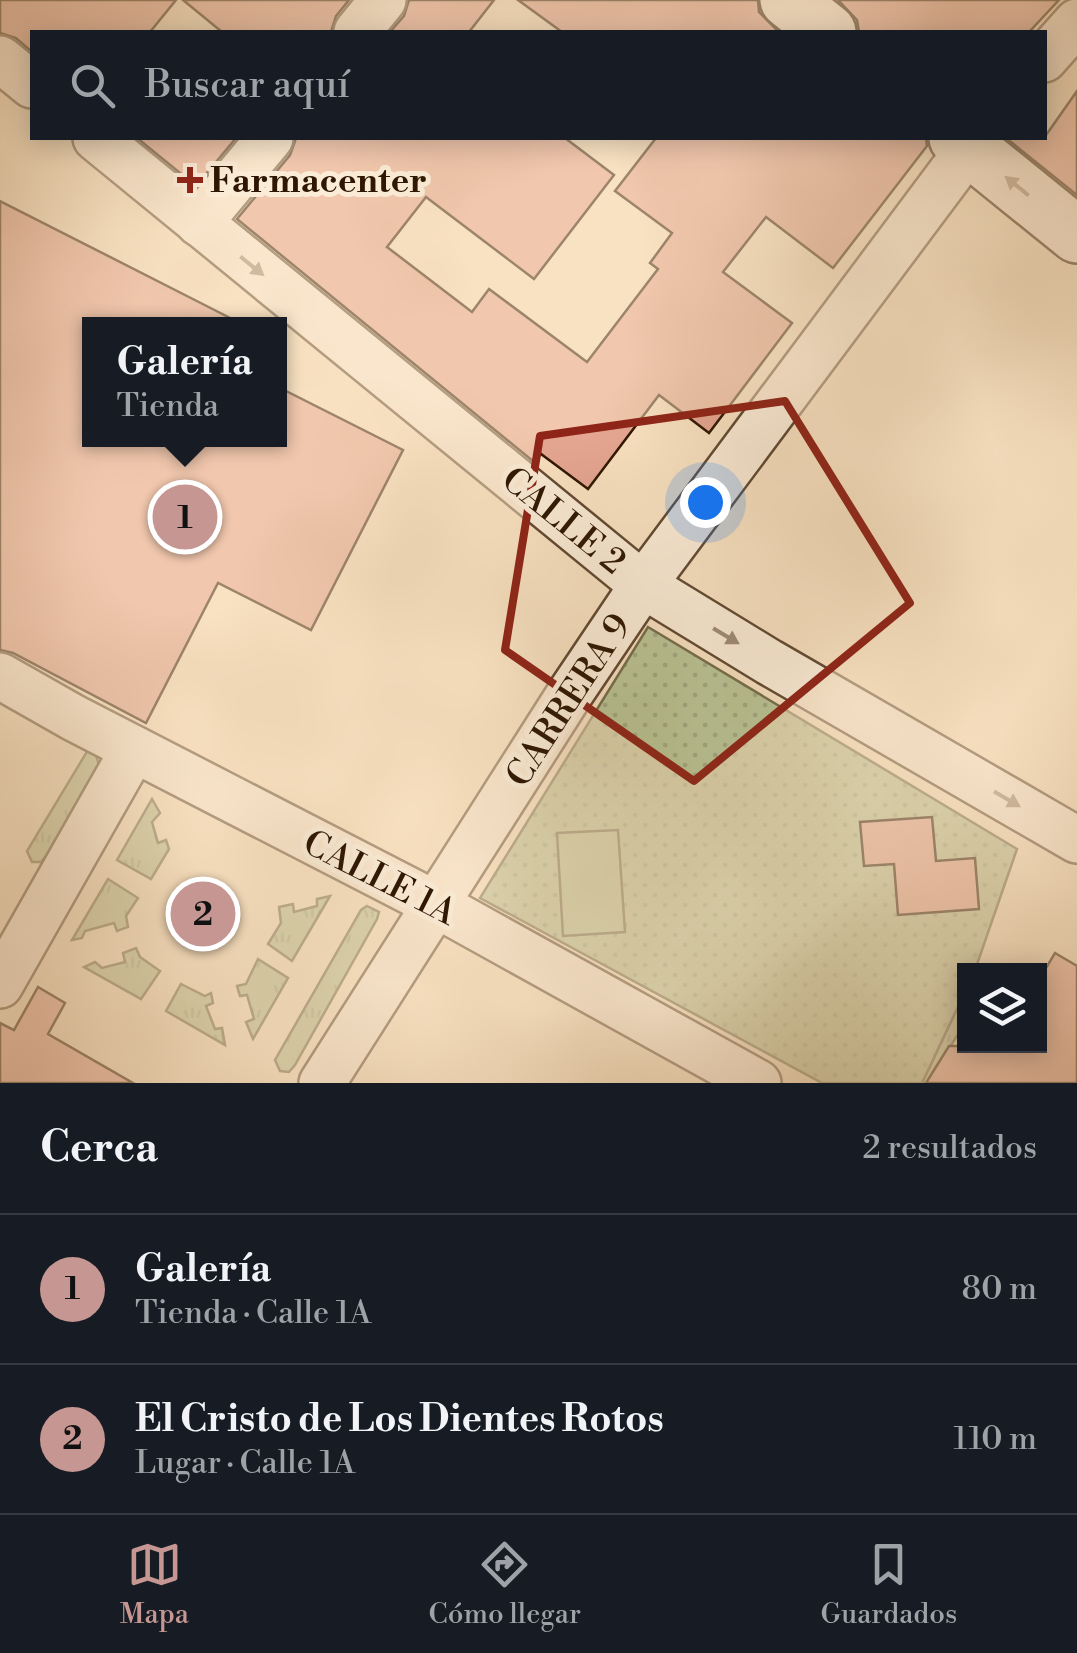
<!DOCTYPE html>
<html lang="es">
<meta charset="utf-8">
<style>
:root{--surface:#171b24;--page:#20242c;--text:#f1f3f6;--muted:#9ea1a6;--line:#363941;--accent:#c59692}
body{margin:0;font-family:"Libre Bodoni",serif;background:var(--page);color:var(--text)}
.controls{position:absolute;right:30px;bottom:30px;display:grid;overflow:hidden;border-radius:0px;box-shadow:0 5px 25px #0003}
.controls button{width:90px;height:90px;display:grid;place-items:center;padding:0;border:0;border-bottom:2px solid var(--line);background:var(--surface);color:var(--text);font:50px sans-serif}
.you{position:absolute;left:705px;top:502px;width:35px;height:35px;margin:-25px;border:8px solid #fff;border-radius:50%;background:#1a73e8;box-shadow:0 0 0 15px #1a73e833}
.badge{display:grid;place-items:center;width:65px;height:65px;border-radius:50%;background:var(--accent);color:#111;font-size:32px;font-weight:700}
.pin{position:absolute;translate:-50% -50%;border:5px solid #fff;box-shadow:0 2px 10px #0006}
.popup{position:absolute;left:82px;top:317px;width:205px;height:130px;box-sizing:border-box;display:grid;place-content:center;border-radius:0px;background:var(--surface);filter:drop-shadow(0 2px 8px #0005);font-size:32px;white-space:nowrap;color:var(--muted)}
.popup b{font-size:38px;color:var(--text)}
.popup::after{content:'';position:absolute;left:50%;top:100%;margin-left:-20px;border:20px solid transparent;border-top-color:var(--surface)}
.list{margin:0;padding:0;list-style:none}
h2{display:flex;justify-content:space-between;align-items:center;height:130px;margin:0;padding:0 40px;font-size:42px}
h2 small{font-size:32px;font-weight:400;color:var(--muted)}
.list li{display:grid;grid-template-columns:65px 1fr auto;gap:30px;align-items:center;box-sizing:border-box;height:150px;padding:0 40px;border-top:2px solid var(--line)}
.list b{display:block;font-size:38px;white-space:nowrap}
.list p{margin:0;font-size:32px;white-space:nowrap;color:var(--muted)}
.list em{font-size:32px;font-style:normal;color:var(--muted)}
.icon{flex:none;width:55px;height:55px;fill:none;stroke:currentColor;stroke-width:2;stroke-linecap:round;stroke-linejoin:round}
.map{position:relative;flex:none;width:1077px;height:1083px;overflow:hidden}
.search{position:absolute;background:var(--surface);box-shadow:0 5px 25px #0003;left:30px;right:30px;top:30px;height:110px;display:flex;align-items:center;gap:25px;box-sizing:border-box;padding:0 35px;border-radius:0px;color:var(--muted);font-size:38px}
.sheet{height:430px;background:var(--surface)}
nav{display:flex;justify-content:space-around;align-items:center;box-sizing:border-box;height:140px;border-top:2px solid var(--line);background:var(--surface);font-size:28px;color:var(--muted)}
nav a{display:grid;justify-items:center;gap:5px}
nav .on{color:var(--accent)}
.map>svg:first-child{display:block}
</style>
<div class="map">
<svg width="1077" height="1083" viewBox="0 0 1077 1083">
<defs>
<pattern id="grass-tufts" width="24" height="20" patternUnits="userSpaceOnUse" patternTransform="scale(2.5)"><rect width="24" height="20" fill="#bac496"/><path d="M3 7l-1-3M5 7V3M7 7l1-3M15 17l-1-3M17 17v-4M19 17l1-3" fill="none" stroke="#a0a880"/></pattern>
<pattern id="park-dots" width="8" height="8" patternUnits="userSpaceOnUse" patternTransform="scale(2.5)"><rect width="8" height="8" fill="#bac496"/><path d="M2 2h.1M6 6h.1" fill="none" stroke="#a0a880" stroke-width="1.8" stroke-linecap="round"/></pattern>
</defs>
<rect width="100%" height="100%" fill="#f9e2c2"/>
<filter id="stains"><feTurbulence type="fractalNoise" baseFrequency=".002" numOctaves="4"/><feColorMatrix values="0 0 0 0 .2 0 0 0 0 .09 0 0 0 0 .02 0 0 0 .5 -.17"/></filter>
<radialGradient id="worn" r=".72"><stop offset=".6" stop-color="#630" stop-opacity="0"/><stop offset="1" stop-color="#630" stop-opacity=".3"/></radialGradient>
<g fill="url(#grass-tufts)" stroke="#746d4c" stroke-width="2.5">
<polygon points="88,750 95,752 99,765 46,856 41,862 32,862 27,851"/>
<polygon points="152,799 160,813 152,822 158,843 166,840 169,849 151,879 117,860"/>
<polygon points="108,879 138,898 126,916 128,927 117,931 114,923 85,931 82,938 72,940"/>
<circle cx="204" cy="917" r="33"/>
<polygon points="330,896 292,961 268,944 281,923 279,907 293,904 294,912 317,906 317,899"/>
<polygon points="367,906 379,912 377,919 295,1065 289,1072 280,1071 275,1060 361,910"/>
<polygon points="136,948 140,957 160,971 141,999 84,967 95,962 102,968 125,962 123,953"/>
<polygon points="258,959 288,978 253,1039 246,1022 254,1019 247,995 240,996 237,986 246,984"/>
<polygon points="181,984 205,996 211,993 213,1003 206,1006 215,1029 222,1028 225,1045 166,1011"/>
<polygon points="964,994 964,1025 927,1083 922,1083"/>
</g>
<polygon fill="url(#park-dots)" stroke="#746d4c" stroke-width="2.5" points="648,627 1017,849 975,970 964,971 964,994 922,1083 822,1083 480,898"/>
<polygon fill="#bac496" stroke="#746d4c" stroke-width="2.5" points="618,830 625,932 563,936 557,833"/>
<g fill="#e6a693" stroke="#2e1602" stroke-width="2.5">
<polygon points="0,0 176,0 150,32 32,32 32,52 16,38 0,33"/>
<polygon points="183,0 349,0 336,16 331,32 222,32"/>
<polygon points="409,0 494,0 469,32 390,32 404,16"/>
<polygon points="518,0 758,0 759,12 779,32 562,32"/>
<polygon points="838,0 1059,0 1029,32 859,32 857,20"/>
<polygon points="1077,91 1077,195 1006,138 1044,138"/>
<polygon points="137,138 236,138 196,186"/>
<polygon points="296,138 565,138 614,175 534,279 426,197 387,247 472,312 489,289 587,362 658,269 650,263 672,233 615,191 656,138 926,138 927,146 833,268 766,217 723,272 792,323 709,433 659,395 588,489 541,454 534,462 237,219 290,155"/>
<polygon points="0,201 242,324 90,324 90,440 280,440 280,388 403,450 311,630 218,583 146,723 13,653 0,650"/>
<polygon points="932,817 936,861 975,858 979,909 898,915 894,864 864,866 860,822"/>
<polygon points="1055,953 1077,966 1077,1083 926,1083 949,1046 1040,1046 1040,978"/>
<polygon points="38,987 65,1003 48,1034 133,1083 0,1083 0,1023 14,1030"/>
</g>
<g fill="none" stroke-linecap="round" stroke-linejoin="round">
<g stroke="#614932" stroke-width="50">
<g id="minor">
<polyline points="357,32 383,0"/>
<polyline points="0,59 32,85"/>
<polyline points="1044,59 1077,22"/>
<polyline points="96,138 643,585 769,662 1077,840"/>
<polyline points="199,223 270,138"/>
<polyline points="0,676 74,718 437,905 758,1083"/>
<polyline points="0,985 134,749"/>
<polyline points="322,1083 569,695 643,585 977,138"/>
</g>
</g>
<g stroke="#2e1602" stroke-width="60">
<g id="secondary">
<polyline points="788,0 828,32"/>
<polyline points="957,138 1077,235"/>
</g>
</g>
<use href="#minor" stroke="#fbecd7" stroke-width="45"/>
<use href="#secondary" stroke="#fbecd7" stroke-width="55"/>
</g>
<defs><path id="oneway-solid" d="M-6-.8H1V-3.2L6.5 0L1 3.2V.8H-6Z" transform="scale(2.5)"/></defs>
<g fill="#9f8c77">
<use href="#oneway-solid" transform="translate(1017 186) rotate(-141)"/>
<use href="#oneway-solid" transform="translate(252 266) rotate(39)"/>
<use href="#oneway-solid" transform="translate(726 636) rotate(31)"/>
<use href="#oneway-solid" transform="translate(1007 799) rotate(30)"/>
</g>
<path d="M0 0H1077V1083H0ZM785 401 910 603 694 781 505 650 540 436Z" fill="#f9e2c2" fill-opacity=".55" fill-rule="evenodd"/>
<path fill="none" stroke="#8f2418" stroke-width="8" stroke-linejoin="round" d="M785 401 910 603 694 781 505 650 540 436Z"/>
<path fill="#8f2418" stroke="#fbecd7" stroke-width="4" d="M185 165h10v10h10v10h-10v10h-10v-10h-10v-10h10z"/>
<g text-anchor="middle" stroke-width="10" stroke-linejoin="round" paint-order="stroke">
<g font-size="35" font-weight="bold" fill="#2e1602" stroke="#fbecd7" text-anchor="start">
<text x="210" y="192">Farmacenter</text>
</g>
<g font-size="35" fill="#2e1602" stroke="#fbecd7">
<text transform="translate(564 520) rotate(39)" y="12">CALLE 2</text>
<text transform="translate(568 700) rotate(-57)" y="12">CARRERA 9</text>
<text transform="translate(380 877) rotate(27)" y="12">CALLE 1A</text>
</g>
</g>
<rect width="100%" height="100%" filter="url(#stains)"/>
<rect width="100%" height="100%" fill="url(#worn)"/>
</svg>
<div class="controls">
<button><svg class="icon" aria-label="layers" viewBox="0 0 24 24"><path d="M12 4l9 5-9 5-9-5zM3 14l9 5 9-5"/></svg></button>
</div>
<div class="you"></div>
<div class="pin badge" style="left:185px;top:517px">1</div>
<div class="popup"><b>Galería</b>Tienda</div>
<div class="pin badge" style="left:203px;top:914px">2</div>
<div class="search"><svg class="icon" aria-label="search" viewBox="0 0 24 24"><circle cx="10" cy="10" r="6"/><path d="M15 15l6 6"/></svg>Buscar aquí</div>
</div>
<section class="sheet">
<h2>Cerca<small>2 resultados</small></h2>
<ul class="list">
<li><span class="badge">1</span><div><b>Galería</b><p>Tienda · Calle 1A</p></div><em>80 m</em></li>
<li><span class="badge">2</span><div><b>El Cristo de Los Dientes Rotos</b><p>Lugar · Calle 1A</p></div><em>110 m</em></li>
</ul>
</section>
<nav>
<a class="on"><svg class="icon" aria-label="map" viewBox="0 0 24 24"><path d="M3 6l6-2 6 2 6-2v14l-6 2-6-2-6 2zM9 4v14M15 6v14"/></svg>Mapa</a>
<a><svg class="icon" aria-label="directions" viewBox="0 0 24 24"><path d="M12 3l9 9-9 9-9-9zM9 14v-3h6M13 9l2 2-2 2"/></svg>Cómo llegar</a>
<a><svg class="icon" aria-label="saved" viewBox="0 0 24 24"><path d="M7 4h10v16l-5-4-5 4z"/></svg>Guardados</a>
</nav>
